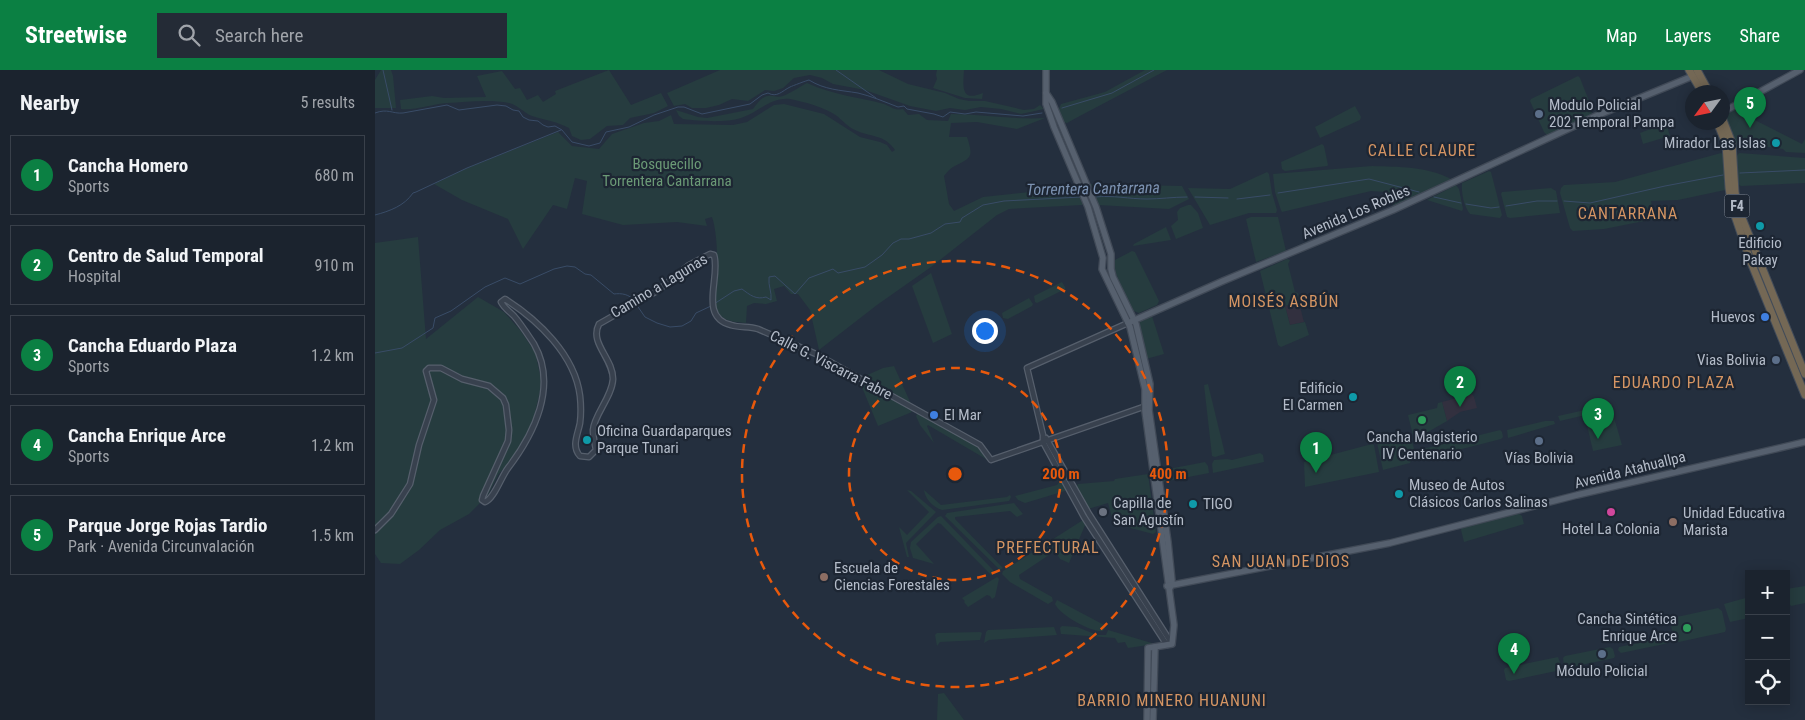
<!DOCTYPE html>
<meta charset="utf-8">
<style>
:root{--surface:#1b232e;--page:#242b36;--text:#f1f3f6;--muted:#a0a4aa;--line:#39404a;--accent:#0b8043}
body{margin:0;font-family:"Roboto Condensed",sans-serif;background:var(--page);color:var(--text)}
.controls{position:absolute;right:15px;bottom:15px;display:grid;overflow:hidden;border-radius:0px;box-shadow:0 2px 12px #0003}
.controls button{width:45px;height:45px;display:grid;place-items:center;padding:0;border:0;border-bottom:1px solid var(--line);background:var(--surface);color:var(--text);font:25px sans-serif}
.compass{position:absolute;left:1310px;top:15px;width:45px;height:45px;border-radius:50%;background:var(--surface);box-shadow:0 2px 12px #0003;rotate:237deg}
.you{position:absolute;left:609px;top:260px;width:18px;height:18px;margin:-12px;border:4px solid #fff;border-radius:50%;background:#1a73e8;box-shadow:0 0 0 8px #1a73e833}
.badge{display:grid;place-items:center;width:32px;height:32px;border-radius:50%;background:var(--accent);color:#fff;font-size:16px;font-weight:700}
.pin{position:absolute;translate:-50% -41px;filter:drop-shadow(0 1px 2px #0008)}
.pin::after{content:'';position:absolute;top:26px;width:18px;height:15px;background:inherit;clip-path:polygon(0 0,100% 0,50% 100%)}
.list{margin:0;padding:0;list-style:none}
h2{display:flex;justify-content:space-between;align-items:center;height:65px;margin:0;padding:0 20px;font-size:21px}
h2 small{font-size:16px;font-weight:400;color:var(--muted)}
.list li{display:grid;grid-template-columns:32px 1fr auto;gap:15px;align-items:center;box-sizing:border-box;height:80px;margin:0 10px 10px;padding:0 10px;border:1px solid var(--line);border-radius:0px}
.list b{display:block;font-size:19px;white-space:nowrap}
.list p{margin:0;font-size:16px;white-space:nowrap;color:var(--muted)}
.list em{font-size:16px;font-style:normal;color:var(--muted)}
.icon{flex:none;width:28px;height:28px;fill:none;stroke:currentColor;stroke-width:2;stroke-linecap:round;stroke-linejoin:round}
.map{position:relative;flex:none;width:1430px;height:650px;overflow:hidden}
header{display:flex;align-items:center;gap:30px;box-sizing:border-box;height:70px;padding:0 25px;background:var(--accent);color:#fff}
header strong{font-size:24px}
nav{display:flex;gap:28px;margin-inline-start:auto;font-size:18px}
.search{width:350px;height:45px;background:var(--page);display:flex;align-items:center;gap:12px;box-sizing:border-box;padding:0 18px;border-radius:0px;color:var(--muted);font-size:19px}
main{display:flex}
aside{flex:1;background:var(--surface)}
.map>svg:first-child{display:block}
</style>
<header>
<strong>Streetwise</strong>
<div class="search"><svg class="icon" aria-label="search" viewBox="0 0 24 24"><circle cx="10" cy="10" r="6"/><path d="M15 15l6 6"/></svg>Search here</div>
<nav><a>Map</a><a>Layers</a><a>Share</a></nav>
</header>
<main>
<aside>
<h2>Nearby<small>5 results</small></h2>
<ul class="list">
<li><span class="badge">1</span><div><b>Cancha Homero</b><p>Sports</p></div><em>680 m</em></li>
<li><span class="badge">2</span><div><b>Centro de Salud Temporal</b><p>Hospital</p></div><em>910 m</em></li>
<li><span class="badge">3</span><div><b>Cancha Eduardo Plaza</b><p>Sports</p></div><em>1.2 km</em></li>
<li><span class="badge">4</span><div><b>Cancha Enrique Arce</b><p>Sports</p></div><em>1.2 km</em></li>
<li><span class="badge">5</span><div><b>Parque Jorge Rojas Tardio</b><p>Park · Avenida Circunvalación</p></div><em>1.5 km</em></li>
</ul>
</aside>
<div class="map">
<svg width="1430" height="650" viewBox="0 0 1430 650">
<rect width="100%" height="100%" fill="#242f3e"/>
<g fill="#32303f">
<polygon points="924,233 929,252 915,255 910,236"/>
<polygon points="1097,324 1099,327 1102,338 1085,342 1072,351 1067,332"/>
</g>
<g fill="#263c3f">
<polygon points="6,0 16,0 18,6 21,38 0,38 0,10"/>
<path d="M234 0 256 35 286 23 293 36 279 43 255 48 248 55 232 56 215 69 206 70 197 66 194 58C183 52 170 50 157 46 149 43 143 35 134 33 114 29 92 32 72 33 58 34 38 41 26 39L25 30 57 26 69 28 111 27 102 6 127 1 140 19 145 18 152 30 163 25 168 32 181 24 180 21Z"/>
<polygon points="345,0 504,0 533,14 570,23 584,29 594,31 610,31 649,40 659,39 665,35 669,39 646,44 626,39 606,37 590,40 575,38 561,41 535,36 490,20 458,14 447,8 435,5 419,8 408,18 399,21 390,20 373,31 357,29 344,35 331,38 317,38 310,34 299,36 292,23"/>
<path d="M562 0H589C588 18 586 32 608 23L607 29 590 28 558 18 562 9 561 5Z"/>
<polygon points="770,0 792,0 701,48 692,53 688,52 683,41 686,34 730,22"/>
<polygon points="1203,6 1205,8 1216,36 1217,46 1172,65 1169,62 1155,31 1156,29"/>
<path d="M432 13C457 25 484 27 509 34 517 37 520 41 528 39L533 45 544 44 552 50 573 51 576 44C608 44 639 50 670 48L642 59 602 52 576 53 574 67H592C599 88 596 88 578 97 574 99 571 104 569 106L574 134 579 141 608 127 664 121 697 115 704 120 709 132 707 135 634 139 622 145 556 197 502 235 444 280 435 240 423 224H416L409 216 399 219 402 231 391 234 379 233 372 236 371 253C363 252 352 252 346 246 333 234 343 203 342 189 342 176 341 159 337 147L330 149 332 156 302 152 248 155 207 144 212 111 200 108 192 139 178 135 148 179 133 149 87 130 59 114 92 98 183 62 197 76 224 79 237 64 269 53 284 51 296 45 299 54 358 55 372 52 399 35 409 34 449 44 485 67 505 72 512 75 517 82 520 80C508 63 496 68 480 60 473 57 468 51 462 46 449 37 430 32 415 29 395 27 383 43 366 48 351 53 324 51 308 49L304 46 301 40 323 47 332 48 378 39C382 34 386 27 393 26 399 25 401 28 408 26 414 24 426 16 432 13Z"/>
<polygon points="980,36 986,47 985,50 945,68 940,57"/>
<polygon points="1361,39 1362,41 1427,74 1430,69 1430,83 1411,82 1408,79 1377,75 1373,79 1365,77 1361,73 1350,47 1351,44"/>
<polygon points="1291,53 1295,66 1268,74 1265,63"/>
<polygon points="947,74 949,76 953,95 952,96 910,101 907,99 906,92"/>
<polygon points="1346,83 1349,85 1350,120 1303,130 1276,131 1279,149 1229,159 1198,161 1195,158 1185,123 1186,118 1189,115 1240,112"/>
<polygon points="1364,83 1430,88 1430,113 1366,116 1363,114 1361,87"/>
<path d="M997 96C1024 97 1051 96 1076 109L1019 136 1011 122 996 121 907 142 906 140 900 122 898 104Z"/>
<path d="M1114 101 1116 102 1127 145 1125 148 1095 144C1089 137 1086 123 1087 113Z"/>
<polygon points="892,102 894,104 897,123 902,140 901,143 874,143 835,155 813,118 855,119"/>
<polygon points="715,114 807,116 814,129 794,139 723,135"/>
<polygon points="1081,115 1084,119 1088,139 1087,141 1052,130"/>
<polygon points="1176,118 1181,121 1185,143 1135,148 1132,147 1126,124 1127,122"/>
<polygon points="813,135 816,135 823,143 828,158 801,169 796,156 803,150 802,142 805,138"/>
<polygon points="876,147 903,147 911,181 881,192 871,149"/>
<polygon points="791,157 796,170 758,176 759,174"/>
<polygon points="43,167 51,269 103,227 129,242 145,260 160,282 167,313 157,355 142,383 123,405 113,425 94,444 65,460 44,480 25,494 6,493 0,484 0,173"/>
<path d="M757 181 760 182 784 231 782 235 764 243 759 241C750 224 741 209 738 191Z"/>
<polygon points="912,189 915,190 913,194 920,222 923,223 925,232 910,236 915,255 930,252 934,265 906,277 903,275 885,201"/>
<polygon points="556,203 577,264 558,273 537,216"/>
<polygon points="687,212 690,217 690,219 662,233 660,232 659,226"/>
<polygon points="654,228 658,234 657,236 633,249 628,248 627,243"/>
<polygon points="777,246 789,284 771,289 764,254 766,251"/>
<polygon points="519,296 536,334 488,307 508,298"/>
<polygon points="484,310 536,339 537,342 503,356"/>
<polygon points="833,314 850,384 840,387 837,386 829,315"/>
<polygon points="1067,332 1072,351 1039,370 1033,345 1062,338 1063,333"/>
<polygon points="1237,334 1236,339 1185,351 1183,346"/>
<polygon points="543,343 600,375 607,380 611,389 553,355 552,356 559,373 545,355 541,346"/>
<polygon points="1238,344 1247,375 1218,381 1211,351"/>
<polygon points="1170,351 1179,351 1180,354 1133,368 1132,360"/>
<polygon points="1125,360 1127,362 1128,367 1126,369 1044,390 1044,380"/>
<polygon points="1033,364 1035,365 1040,382 1035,393 1008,400 1002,373 1003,372"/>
<polygon points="997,374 999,375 1004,402 930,417 929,392"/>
<polygon points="885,383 888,385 889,392 838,403 837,394 839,390 852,389 857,390"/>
<polygon points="830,392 833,396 834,403 788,412 786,402 788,400"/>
<polygon points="773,404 781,462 778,464 737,453 738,451 733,433 713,439 701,418 703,414 739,411 740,409"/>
<polygon points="686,410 691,419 690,421 650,433 643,430 640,426 682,415"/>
<polygon points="532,420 536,421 561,442 531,473 534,487 532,487 524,457 532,465 554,442"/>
<path d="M549 420 566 435 632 427 635 425 636 427 634 431 567 440C558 437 550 429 549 420Z"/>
<polygon points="639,433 648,444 642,447 635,441 580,447 580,449 628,498 625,500 570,446 572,443"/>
<polygon points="1143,443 1147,446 1149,454 1089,472 1086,460 1087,457"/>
<polygon points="566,446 618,500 618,504 616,505 566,454 563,453 541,474 559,494 538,488 535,478 536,472 563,447"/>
<polygon points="708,450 711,453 694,493 685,489 680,481 644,505 645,509 677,527 678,531 673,534 635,512 627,504 628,501"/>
<polygon points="622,507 624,509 620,527 617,529 615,526 612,525 593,537 589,532 590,531 587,528"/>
<polygon points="1430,516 1430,533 1416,536 1411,529 1411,519"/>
<polygon points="1374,527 1374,548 1355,552 1349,534"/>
<path d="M682 530 731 556 728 561C717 563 685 545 680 534Z"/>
<polygon points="1343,538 1347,541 1351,559 1350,562 1304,572 1299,570 1295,551 1297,548"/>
<polygon points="687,556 702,557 722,565 731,565 733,560 780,574 753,578 750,572 743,573 740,568 686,564 685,558"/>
<polygon points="679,557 682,565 614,570 609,573 611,562 613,560"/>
<polygon points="605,562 607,563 605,570 565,572 562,576 560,565 562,563"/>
<polygon points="1292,567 1295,568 1294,573 1246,583 1243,580 1244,577"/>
<polygon points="1235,577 1238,579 1240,586 1239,588 1192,598 1189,596 1188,588 1190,586"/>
<polygon points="1183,587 1187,598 1186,600 1134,611 1131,610 1129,600 1130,598"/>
<polygon points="569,623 589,650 562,650 563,624"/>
</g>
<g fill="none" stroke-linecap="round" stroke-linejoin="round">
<g stroke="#394c67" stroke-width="1">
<polyline points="8,0 17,40"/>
<polyline points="461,0 501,28"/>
<polyline points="687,38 737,23 779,0"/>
<path d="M0 43C13 38 17 44 28 43L72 35 84 40 122 35 131 36 138 40 144 41 148 47 154 50 163 51 168 55 173 57 180 56 187 60 197 72 214 76 225 73 231 62 254 57 279 45 303 37H309L327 44 375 34 387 25 393 23C402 28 407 21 415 17 417 16 433 10 434 10 450 20 465 20 483 23 496 26 510 32 523 37L529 36 532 39 559 44 568 47 575 42 590 44 601 42 648 46 667 43"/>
<polyline points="1365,103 1430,100"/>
<polyline points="903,123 994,109 1044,122"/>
<path d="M720 127C738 125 754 129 772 129 785 129 798 127 812 127"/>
<polyline points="820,127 853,128"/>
<polyline points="1059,127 1086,133"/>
<polyline points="862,129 895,125"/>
<polyline points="1189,131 1215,133 1290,116 1348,105"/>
<polyline points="1091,134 1116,138 1124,137"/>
<polyline points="1131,136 1162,131 1182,131"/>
<path d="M0 145C15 141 29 136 38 123L41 122 92 98 186 60"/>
<polyline points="261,234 270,247 282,253 295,257 307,256 316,251 321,243 336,236"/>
<path d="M339 234 359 221 367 219C375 225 381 230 391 227L396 230C397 222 393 216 394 207L400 206 420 224 434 208 458 199 463 203 490 197 507 185 518 173 526 169H534L556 163 570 154 585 152 587 148 608 135 629 131 706 127"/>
<path d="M0 283 27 278 58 258 60 248 76 241 110 217 130 208 145 214 179 199 192 196 200 197 210 204 216 205 239 224C246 223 255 224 259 231"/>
</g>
<g stroke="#565f6c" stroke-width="7">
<g id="minor">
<polyline points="753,253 652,298 668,365 668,372 709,447 792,575"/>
<polyline points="671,368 714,444 797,574"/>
<path d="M0 460 16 444 35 414 44 375 59 330 51 301 54 298H66L87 309 114 316 128 328 131 335 134 360 133 371 108 426 107 430 110 432C119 429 126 407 133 398 159 364 183 316 159 274 153 265 146 254 139 246 134 241 129 238 126 232L130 229C163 250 200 285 205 326 206 335 206 345 205 353 203 364 196 376 205 386L214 387 221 380C220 374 218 367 218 360 219 345 237 327 238 309 238 288 214 273 224 254L282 221 314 195 335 184 339 185C346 207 323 247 356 255 365 258 374 256 383 259L441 284 605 375 616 390 771 336"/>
</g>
</g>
<g stroke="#414a57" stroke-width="8">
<g id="major">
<polyline points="671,0 671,34 679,57 713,137 728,188 727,199 755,257 770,319 770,341 799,555 797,574 773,578 772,650"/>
<polyline points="671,23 677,32 721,137 736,184 736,199 738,207 761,254 775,314 774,340 793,472 797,511 795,518"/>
<polyline points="1348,42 1425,0"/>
<polyline points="753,253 848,211 1018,140 1221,46 1318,6"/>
<polyline points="792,516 1015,473 1202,425 1430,372"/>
<polyline points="778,650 780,577"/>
</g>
</g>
<g stroke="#434c59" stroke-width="9">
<g id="highway">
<polyline points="1314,0 1327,22"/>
<polyline points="1322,0 1334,22"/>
<polyline points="1348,50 1357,73 1360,122 1363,138 1430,304"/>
<polyline points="1342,52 1351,74 1354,118 1357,137 1375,190 1430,325"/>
</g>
</g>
<use href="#minor" stroke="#38414e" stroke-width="4.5"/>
<use href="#major" stroke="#56606e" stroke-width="5.5"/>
<use href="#highway" stroke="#746855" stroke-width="7"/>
</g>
<g fill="none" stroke="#e8590c" stroke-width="2.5" stroke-dasharray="9 6">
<circle cx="580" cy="404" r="106"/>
<circle cx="580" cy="404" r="213"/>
</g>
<g fill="#5c6f8a" stroke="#1d2633" stroke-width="2">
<circle cx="1164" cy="44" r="5"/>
<circle cx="1401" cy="290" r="5"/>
<circle cx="1164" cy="371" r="5"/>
<circle cx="1227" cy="584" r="5"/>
</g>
<g fill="#0f9aa8" stroke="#1d2633" stroke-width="2">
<circle cx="1401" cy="73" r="5"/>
<circle cx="1385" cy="156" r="5"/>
<circle cx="978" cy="327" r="5"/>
<circle cx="212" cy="370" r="5"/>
<circle cx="1024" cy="424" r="5"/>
<circle cx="818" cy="434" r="5"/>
</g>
<g fill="#3f7fe0" stroke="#1d2633" stroke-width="2">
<circle cx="1390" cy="247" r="5"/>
<circle cx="559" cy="345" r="5"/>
</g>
<g fill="#2e9e5b" stroke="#1d2633" stroke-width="2">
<circle cx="1047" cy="350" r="5"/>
<circle cx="1312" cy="558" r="5"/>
</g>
<circle fill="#6b7280" stroke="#1d2633" stroke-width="2" cx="728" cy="442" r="5"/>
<circle fill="#d1479c" stroke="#1d2633" stroke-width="2" cx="1236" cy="442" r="5"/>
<g fill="#8d6e63" stroke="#1d2633" stroke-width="2">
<circle cx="1298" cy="452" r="5"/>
<circle cx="449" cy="507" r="5"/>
</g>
<g text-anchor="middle" stroke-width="4.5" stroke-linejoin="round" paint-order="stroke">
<rect fill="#1d2633" stroke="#878f9c" stroke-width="1" x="1349.5" y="124.5" width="25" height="23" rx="4"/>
<g font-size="14" font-weight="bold" fill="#b4bcc9">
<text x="1362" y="141">F4</text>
</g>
<g font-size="15" fill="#b4bcc9" stroke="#1d2633" text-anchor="start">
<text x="1174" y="40">Modulo Policial<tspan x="1174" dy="17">202 Temporal Pampa</tspan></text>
<text x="1391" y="78" text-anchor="end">Mirador Las Islas</text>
<text x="1385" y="178" text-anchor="middle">Edificio<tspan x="1385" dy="17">Pakay</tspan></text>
<text x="1380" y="252" text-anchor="end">Huevos</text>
<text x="1391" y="295" text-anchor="end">Vias Bolivia</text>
<text x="968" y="323" text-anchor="end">Edificio<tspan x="968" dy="17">El Carmen</tspan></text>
<text x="569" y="350">El Mar</text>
<text x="222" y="366">Oficina Guardaparques<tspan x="222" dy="17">Parque Tunari</tspan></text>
<text x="1047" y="372" text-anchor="middle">Cancha Magisterio<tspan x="1047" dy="17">IV Centenario</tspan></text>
<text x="1164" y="393" text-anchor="middle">Vías Bolivia</text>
<text x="1034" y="420">Museo de Autos<tspan x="1034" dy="17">Clásicos Carlos Salinas</tspan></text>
<text x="738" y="438">Capilla de<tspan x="738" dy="17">San Agustín</tspan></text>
<text x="828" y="439">TIGO</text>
<text x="1308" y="448">Unidad Educativa<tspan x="1308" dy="17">Marista</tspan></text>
<text x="1236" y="464" text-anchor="middle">Hotel La Colonia</text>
<text x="459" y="503">Escuela de<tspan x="459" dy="17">Ciencias Forestales</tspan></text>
<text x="1302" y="554" text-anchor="end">Cancha Sintética<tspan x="1302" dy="17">Enrique Arce</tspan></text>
<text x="1227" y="606" text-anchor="middle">Módulo Policial</text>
</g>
<g font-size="15" fill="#6b9a76" stroke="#1d2633">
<text x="292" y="99">Bosquecillo<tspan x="292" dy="17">Torrentera Cantarrana</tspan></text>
</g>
<g font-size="15" fill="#b4bcc9" stroke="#1d2633">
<text transform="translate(981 142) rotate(-23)" y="5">Avenida Los Robles</text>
<text transform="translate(284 216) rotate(-31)" y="5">Camino a Lagunas</text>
<text transform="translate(456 295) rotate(27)" y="5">Calle G. Viscarra Fabre</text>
<text transform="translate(1255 400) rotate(-14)" y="5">Avenida Atahuallpa</text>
</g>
<g font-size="16" letter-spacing="1" fill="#d59563" stroke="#1d2633">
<text x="1047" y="86">CALLE CLAURE</text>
<text x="1253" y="149">CANTARRANA</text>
<text x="909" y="237">MOISÉS ASBÚN</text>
<text x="1299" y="318">EDUARDO PLAZA</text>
<text x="673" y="483">PREFECTURAL</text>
<text x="906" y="497">SAN JUAN DE DIOS</text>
<text x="797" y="636">BARRIO MINERO HUANUNI</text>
</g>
<g font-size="16" font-style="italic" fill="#7c92b1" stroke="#1d2633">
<text transform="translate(718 118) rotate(-1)" y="6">Torrentera Cantarrana</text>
</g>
</g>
<circle cx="580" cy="404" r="8" fill="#e8590c" stroke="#1d2633" stroke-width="2.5"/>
<g font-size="15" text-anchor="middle" font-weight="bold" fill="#e8590c" stroke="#1d2633" stroke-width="4.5" stroke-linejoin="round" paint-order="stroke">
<text x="686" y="409">200 m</text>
<text x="793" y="409">400 m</text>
</g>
</svg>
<div class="controls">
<button>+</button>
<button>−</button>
<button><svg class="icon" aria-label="locate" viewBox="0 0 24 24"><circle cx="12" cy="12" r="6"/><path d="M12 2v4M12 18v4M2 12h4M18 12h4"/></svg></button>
</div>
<svg class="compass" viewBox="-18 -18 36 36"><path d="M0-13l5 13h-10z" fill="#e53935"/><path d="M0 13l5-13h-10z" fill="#a0a4aa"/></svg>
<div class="you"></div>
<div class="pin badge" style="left:941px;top:403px">1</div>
<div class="pin badge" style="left:1085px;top:337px">2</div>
<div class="pin badge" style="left:1223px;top:369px">3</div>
<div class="pin badge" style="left:1139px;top:604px">4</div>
<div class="pin badge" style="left:1375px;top:58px">5</div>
</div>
</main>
